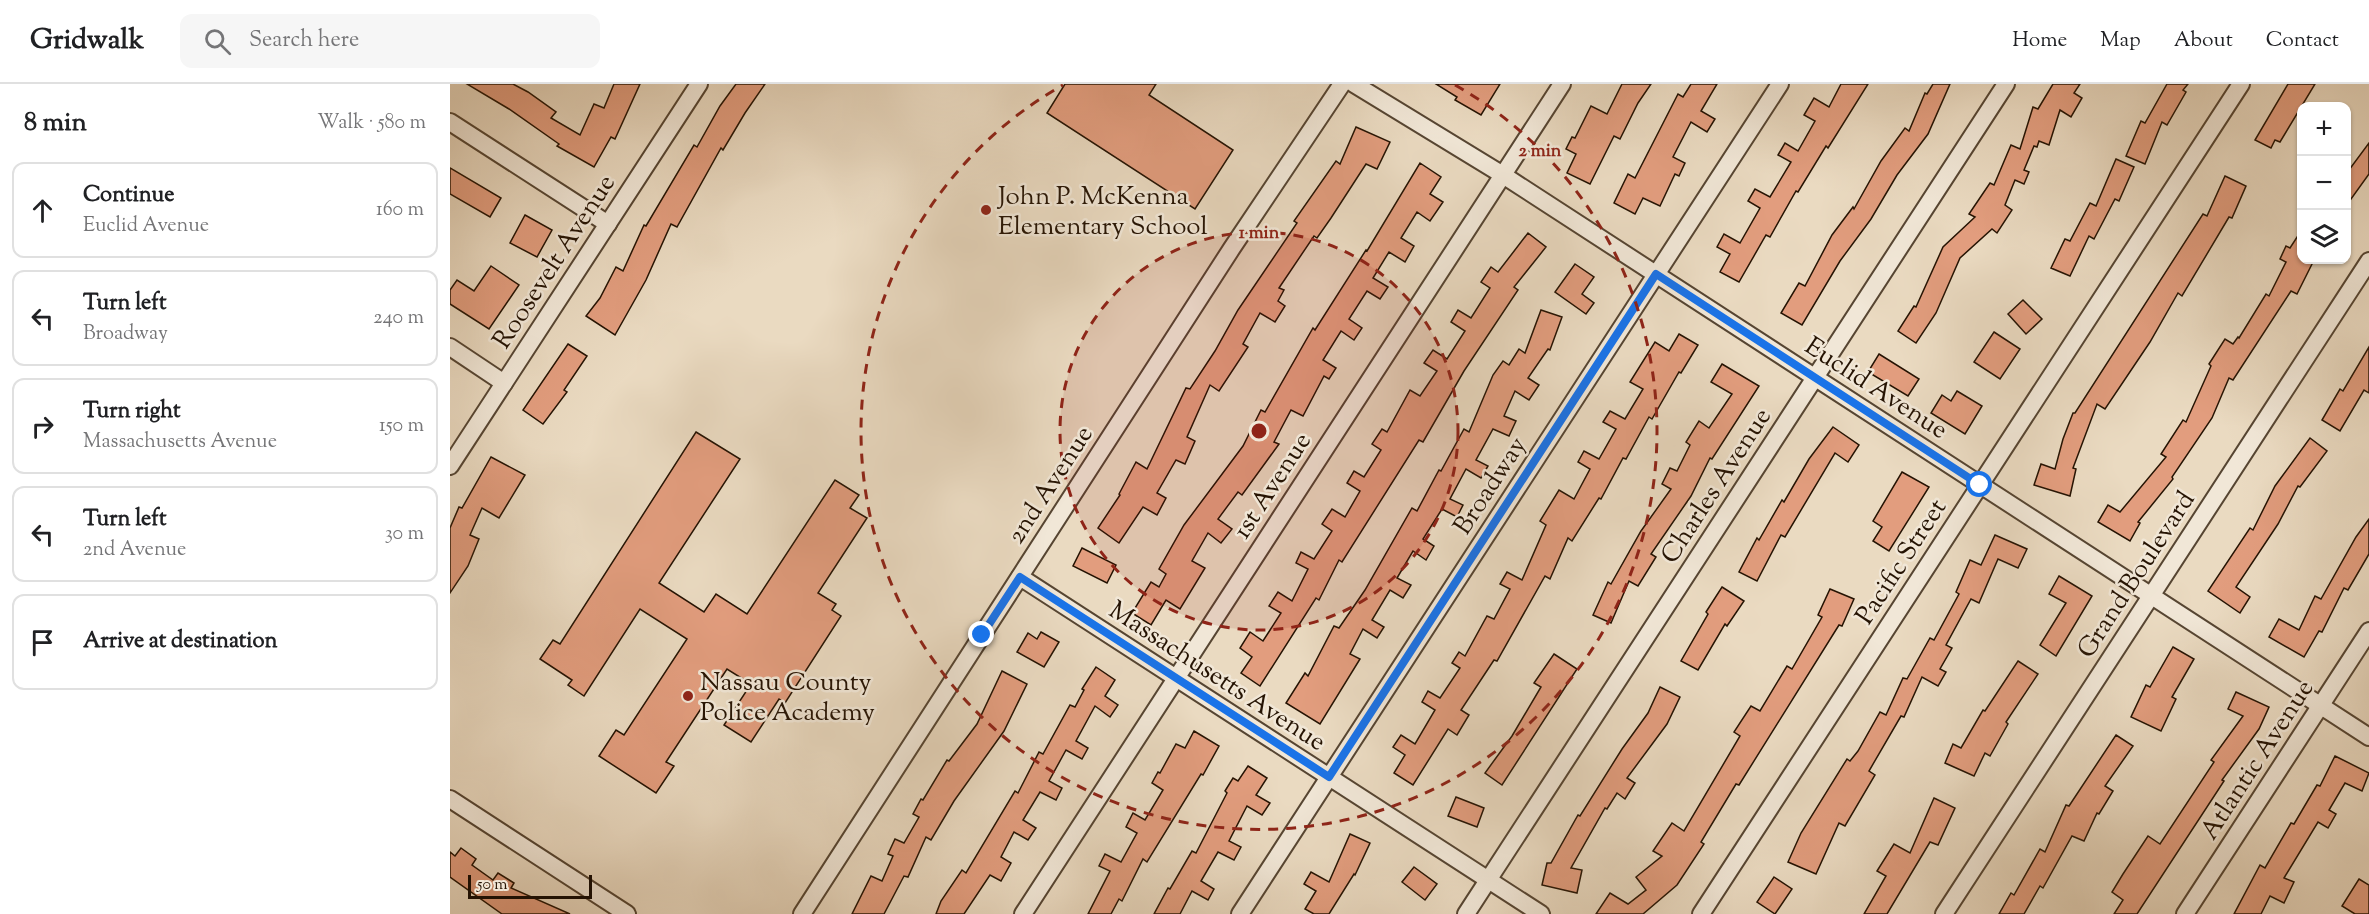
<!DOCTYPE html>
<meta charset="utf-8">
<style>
:root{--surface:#fff;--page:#f6f6f6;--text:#202124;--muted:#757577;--line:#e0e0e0}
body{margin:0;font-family:"Sorts Mill Goudy",serif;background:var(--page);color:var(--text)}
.controls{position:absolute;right:18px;top:18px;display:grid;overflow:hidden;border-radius:12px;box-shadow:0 2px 4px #0004}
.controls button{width:54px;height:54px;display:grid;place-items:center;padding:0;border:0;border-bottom:2px solid var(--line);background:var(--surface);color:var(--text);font:30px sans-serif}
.scale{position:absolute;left:18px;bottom:15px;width:124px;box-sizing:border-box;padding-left:6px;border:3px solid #251303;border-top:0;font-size:16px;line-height:21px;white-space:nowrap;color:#251303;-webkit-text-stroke:4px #f1e7d7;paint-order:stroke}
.stop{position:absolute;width:18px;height:18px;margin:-14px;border:4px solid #1a73e8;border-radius:50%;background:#fff}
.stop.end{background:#1a73e8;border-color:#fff;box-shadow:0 2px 6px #0008}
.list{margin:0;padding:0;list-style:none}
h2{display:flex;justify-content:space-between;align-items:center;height:78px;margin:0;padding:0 24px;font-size:26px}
h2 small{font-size:20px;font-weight:400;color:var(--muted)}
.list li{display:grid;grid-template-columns:39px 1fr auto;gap:18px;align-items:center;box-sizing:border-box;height:96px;margin:0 12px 12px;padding:0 12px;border:2px solid var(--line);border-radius:12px}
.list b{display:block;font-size:22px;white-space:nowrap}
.list p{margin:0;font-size:20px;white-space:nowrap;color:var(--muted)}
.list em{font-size:20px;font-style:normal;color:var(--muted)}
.icon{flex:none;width:33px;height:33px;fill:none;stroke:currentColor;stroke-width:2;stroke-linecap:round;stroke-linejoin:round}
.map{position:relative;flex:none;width:1919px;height:830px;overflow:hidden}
header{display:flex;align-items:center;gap:36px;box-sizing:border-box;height:84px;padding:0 30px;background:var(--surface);border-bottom:2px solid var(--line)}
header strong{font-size:28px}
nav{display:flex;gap:33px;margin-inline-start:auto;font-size:21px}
.search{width:420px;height:54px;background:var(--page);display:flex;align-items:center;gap:15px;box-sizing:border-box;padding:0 21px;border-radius:12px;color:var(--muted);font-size:22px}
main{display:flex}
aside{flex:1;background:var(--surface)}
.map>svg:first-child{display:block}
</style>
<header>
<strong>Gridwalk</strong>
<div class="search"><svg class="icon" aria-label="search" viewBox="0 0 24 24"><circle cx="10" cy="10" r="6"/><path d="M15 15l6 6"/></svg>Search here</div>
<nav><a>Home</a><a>Map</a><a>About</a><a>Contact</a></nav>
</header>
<main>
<aside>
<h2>8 min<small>Walk · 580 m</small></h2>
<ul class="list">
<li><svg class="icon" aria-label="ahead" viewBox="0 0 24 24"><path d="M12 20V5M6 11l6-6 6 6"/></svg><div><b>Continue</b><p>Euclid Avenue</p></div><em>160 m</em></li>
<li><svg class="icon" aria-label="left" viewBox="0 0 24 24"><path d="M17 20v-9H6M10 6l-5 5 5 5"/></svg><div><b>Turn left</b><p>Broadway</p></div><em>240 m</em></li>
<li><svg class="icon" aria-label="right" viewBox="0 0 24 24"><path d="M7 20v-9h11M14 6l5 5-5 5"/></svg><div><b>Turn right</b><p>Massachusetts Avenue</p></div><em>150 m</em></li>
<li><svg class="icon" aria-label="left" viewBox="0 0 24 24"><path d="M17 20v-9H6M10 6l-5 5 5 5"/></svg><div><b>Turn left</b><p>2nd Avenue</p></div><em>30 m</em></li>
<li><svg class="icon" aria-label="arrive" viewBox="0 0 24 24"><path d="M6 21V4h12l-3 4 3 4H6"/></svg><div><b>Arrive at destination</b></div></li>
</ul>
</aside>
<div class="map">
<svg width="1919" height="830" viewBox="0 0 1919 830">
<rect width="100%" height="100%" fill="#eadac1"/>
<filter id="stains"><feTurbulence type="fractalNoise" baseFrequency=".00333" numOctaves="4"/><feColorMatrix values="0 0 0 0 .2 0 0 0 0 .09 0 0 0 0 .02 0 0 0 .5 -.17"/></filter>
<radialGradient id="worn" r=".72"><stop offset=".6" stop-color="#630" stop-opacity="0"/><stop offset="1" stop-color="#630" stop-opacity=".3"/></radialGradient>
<g fill="#e29d7e" stroke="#251303" stroke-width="1.5">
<polygon points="17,0 63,0 78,8 106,28 101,34 130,51 144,20 154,24 164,0 190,0 165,55 161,53 144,83 107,62 109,60 59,25"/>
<polygon points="286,0 315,0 295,29 273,66 271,64 227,143 221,140 196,196 165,251 136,232 150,214 166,183 173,187 194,141 196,142 244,61 247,63 270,22"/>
<polygon points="615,0 706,0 699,11 783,66 745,125 597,29"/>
<polygon points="986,0 1050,0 1031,31 1005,16 1007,13"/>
<polygon points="1172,0 1201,0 1188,19 1170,55 1164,52 1140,100 1117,89 1126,70 1116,65 1122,53 1125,54 1141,22 1157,30"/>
<polygon points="1241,0 1267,0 1251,27 1265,35 1257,48 1241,38 1223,73 1235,79 1229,92 1225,90 1210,122 1193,114 1185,130 1164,119 1178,90 1185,94 1228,10 1233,13"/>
<polygon points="1391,0 1418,0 1378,64 1376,62 1348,108 1346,107 1320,153 1316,151 1289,198 1270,188 1280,170 1267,163 1274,150 1290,159 1310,124 1298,117 1305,105 1320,113 1341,78 1328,71 1335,59 1348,67 1365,37 1354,31 1364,14 1379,23"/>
<polygon points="1483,0 1500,0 1478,50 1447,91 1421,135 1390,177 1352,241 1331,229 1349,199 1355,202 1382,151 1403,123 1404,125 1431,77 1455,44 1459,47 1475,9 1477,10"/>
<polygon points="1603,0 1630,0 1624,9 1632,14 1621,33 1610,26 1599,61 1589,57 1587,63 1584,62 1574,86 1579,88 1574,100 1565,96 1555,121 1562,126 1547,149 1542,145 1510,174 1486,229 1466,259 1448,247 1464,222 1466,223 1493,163 1525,133 1519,130 1540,99 1544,101 1561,61 1570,65 1583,23 1588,25"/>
<polygon points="1717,0 1738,0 1733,6 1736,8 1717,41 1712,38 1695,80 1676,72 1691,37 1695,39"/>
<polygon points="1838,0 1865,0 1830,58 1825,56 1821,64 1805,56"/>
<polygon points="906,43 940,58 927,85 916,80 881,134 867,154 864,152 829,204 834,206 828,217 835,222 825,238 810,229 793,260 798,263 769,307 760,301 737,353 745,357 735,380 726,376 707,409 716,414 707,431 693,423 669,459 648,444 670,411 669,410 686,378 697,385 736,304 740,305 765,267 788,226 847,139 844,137 886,77 890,80"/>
<polygon points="1919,59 1919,90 1896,122 1896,90"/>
<polygon points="1666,75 1684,83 1669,117 1665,115 1644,155 1639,152 1620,192 1601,184 1615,155 1620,157 1640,119 1646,122"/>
<polygon points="970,79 991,93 980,110 993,118 980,137 967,128 951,154 964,162 955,178 939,168 923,194 938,203 930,215 917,207 899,235 912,244 904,256 891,247 873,276 886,284 879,295 874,292 853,332 841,326 824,358 829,360 792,411 788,408 768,435 782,445 771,459 758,449 742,477 755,484 730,525 716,516 701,541 682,529 701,498 709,503 716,490 709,485 734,441 793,362 811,326 815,328 863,244 865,246 916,166 917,167"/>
<polygon points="0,84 51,114 40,133 0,110"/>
<polygon points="1775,92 1796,102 1782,134 1779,133 1732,212 1728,209 1700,258 1655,325 1647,320 1623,384 1626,385 1620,412 1584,401 1591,380 1605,385 1613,355 1623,329 1625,329 1753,130 1757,132"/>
<polygon points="75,131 102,146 87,173 60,159"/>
<polygon points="1851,147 1851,176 1864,176 1847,210 1841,207 1783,296 1779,294 1762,334 1722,393 1723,395 1688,438 1690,439 1680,457 1648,438 1658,421 1670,428 1716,373 1711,370 1733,336 1736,338 1761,282 1759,280 1775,255 1783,260 1788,253 1789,254 1816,210 1819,212 1836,178 1830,175 1836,162 1840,164"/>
<polygon points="1078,149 1096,163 1064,203 1068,206 1014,287 973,358 969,356 892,478 889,476 869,516 866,514 810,602 791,589 802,573 790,564 800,548 813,557 831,529 819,522 828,508 842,517 858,485 846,479 851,468 864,475 882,447 872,440 882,425 895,433 910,407 897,399 904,387 914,393 931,366 922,360 932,345 937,348 960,306 970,312 987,287 974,279 983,266 997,275 1015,247 1001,238 1008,226 1021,234 1040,204 1031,198 1041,183 1048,188"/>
<polygon points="1125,180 1144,193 1132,210 1144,219 1136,230 1105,208"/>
<polygon points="41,182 69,201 39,245 0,220 0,206 7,196 24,207"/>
<polygon points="1573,216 1592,235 1576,250 1558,230"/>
<polygon points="1091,226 1112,233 1100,266 1098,265 1078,294 1089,301 1079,316 1065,307 1054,332 1066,337 1059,352 1043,345 1026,376 1038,382 1031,394 1016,385 1000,415 1013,421 1007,433 992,425 973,455 984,462 976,476 963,467 947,494 961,501 953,514 940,506 922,536 934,543 927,554 913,545 900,570 910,575 870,640 836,619 855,589 858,592 884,542 889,544 915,506 962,424 967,427 989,386 991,387 1014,345 1019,348 1043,291 1053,277 1059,281 1069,265 1075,269"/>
<polygon points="1544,248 1570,265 1550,295 1524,278"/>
<polygon points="1229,250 1248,261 1231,289 1229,288 1202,335 1199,333 1176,375 1173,374 1151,415 1149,414 1122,457 1118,454 1100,495 1095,492 1047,577 1044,576 1011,626 1019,631 1007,651 998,645 963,701 944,689 955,671 943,663 951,651 965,660 985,626 972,618 978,607 990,614 1010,584 1002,579 1009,568 1015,572 1037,532 1044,535 1060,505 1050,500 1057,488 1072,496 1096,441 1090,437 1109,406 1124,415 1140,385 1128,378 1134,367 1149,375 1166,345 1153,338 1160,327 1175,335 1193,305 1180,298 1205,258 1219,267"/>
<polygon points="118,260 137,272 114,306 117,308 93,340 73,326"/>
<polygon points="1919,263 1919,309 1914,306 1890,347 1872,336 1890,305 1893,307"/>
<polygon points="1429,270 1469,295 1458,312 1418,288"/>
<polygon points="1272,280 1309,302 1262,375 1260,374 1241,412 1201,470 1206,473 1188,502 1179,497 1161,539 1143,531 1158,498 1161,500 1191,447 1221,405 1212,400 1220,384 1227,387 1240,361 1236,358 1249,337 1259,344 1282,310 1261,298"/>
<polygon points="1507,307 1532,322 1515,350 1481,329 1492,311 1501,317"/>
<polygon points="1383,343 1409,361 1398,378 1385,369 1335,453 1331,451 1307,497 1289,488 1307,454 1309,456 1332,416 1334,418 1359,375"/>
<polygon points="246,348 290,375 209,499 254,528 266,510 297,530 385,396 409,411 400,424 417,434 368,509 386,520 382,526 391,532 335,619 329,615 301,658 274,641 301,600 277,585 216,678 224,682 206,709 149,672 166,646 174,651 237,555 190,525 134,612 118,601 122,596 90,575 103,556 110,560"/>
<polygon points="1860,354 1877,367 1850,403 1848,402 1828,440 1786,503 1800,513 1790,529 1758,507 1800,444 1803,446 1825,402"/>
<polygon points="41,373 75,391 49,434 32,424 20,451 29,455 18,482 0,509 0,444 9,423 12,424"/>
<polygon points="1452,388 1479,403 1439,467 1423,457 1432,443 1423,437"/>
<polygon points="1919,435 1919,470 1898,506 1894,504 1872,548 1869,547 1854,573 1819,553 1829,535 1849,546 1865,512 1871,515 1906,453"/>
<polygon points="1545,451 1577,465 1568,484 1548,475 1529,519 1521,515 1496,561 1502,564 1490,585 1496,588 1488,602 1472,593 1454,633 1451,632 1419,687 1425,691 1395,742 1389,739 1366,790 1338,778 1351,749 1397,675 1400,677 1408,667 1430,628 1436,631 1453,594 1457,595 1480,554 1484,556 1509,510 1506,508 1520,476 1531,481"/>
<polygon points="632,464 666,481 657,499 623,482"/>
<polygon points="1609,492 1642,512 1606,572 1590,561 1616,519 1599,510"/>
<polygon points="1272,503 1294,517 1277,542 1275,540 1248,586 1231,577 1258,530 1256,528"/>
<polygon points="1380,505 1404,515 1392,542 1389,541 1289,701 1286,700 1251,758 1254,760 1227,801 1193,830 1146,830 1160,809 1178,820 1196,806 1186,793 1212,772 1203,767 1222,739 1234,747 1290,652 1284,648 1301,622 1310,627 1337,582 1342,585 1372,533 1368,531"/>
<polygon points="591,548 609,558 594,583 567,568 578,549 587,555"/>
<polygon points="1723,563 1744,575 1722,613 1726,615 1711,647 1681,633 1696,601 1700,603"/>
<polygon points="1104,570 1127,585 1052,701 1035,689 1062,652 1091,603 1084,599"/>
<polygon points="1568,577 1588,590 1556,638 1558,640 1540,672 1535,669 1524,692 1495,679 1503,660 1511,664 1533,626 1535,627"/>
<polygon points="646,583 665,596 655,612 668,621 660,633 645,622 626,657 638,664 632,675 616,666 599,697 612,704 606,716 590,708 573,736 586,744 578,756 564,748 551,773 561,779 551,797 540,791 514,830 486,830 491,817 512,786 516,789 565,707 568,709 589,668 593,670 620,621 625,623 634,606 632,605"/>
<polygon points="552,587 577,600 554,647 504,717 481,756 476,753 458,793 454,792 434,830 402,830 421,792 432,797 443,772 438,770 445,755 454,759 469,733 463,730 471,715 473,716 497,676 499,677 527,640"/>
<polygon points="1210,603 1230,613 1217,640 1177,694 1185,699 1175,715 1167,709 1157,725 1155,724 1121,784 1132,786 1127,809 1092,801 1097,779 1101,779 1128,731 1130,732 1172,665 1198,629"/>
<polygon points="1786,608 1819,623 1809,645 1772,696 1774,697 1687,830 1664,830 1673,816 1662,808 1673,790 1698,752 1710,760 1764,678 1761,676 1793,632 1778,625"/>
<polygon points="744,647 769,662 753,691 751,690 697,778 693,775 672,817 669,815 661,830 638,830 660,787 649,782 655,770 671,778 687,749 676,743 683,729 695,736 713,706 702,699 708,688 710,689 726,660 735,664"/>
<polygon points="1666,651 1683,662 1655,702 1663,707 1649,730 1647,729 1634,757 1622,752 1593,804 1590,802 1574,830 1549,830 1561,809 1564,811 1590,765 1595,768 1616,721 1619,722"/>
<polygon points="1885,672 1919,689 1912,707 1895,699 1879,726 1886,730 1878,744 1868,738 1834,794 1844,798 1834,819 1820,812 1811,830 1784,830 1810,781 1815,784 1841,739 1844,740 1867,701 1870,702"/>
<polygon points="798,682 817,694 806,711 820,719 812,731 797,722 779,757 791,763 784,776 768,768 751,797 764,805 758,816 742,807 730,830 704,830 718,804 720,805 742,767 746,769 777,709 775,707 783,694 788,697"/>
<polygon points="1006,713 1034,724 1027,743 998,732"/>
<polygon points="1484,714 1505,724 1488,761 1480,758 1437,830 1414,830 1436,792 1427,787 1444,760 1460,769"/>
<polygon points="900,750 920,759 905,791 904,790 879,830 864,830 855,825 866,807 854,800 861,788 879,798"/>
<polygon points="11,764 26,775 22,781 43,796 48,789 64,799 61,804 120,830 52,830 0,793 0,768 5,772"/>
<polygon points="964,783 987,800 975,816 952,798"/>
<polygon points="1324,793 1342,805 1325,830 1307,818"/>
<polygon points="1909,795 1919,801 1919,830 1905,830 1892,822"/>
</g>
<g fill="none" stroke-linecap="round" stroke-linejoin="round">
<g stroke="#564532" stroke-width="20">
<g id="minor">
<polyline points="904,0 1053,91 1919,653"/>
<polyline points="0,38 158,140"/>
<polyline points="0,263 54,299"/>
<polyline points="0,382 249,0"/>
<polyline points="570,493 1091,830"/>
<polyline points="0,715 177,830"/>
<polyline points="352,830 782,164 892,0"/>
<polyline points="573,830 1112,0"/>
<polyline points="790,830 1330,0"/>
<polyline points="1016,830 1556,0"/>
<polyline points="1251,830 1791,0"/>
<polyline points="1494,830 1919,177"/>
<polyline points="1735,830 1919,547"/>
</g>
</g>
<use href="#minor" stroke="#f1e7d7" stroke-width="16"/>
</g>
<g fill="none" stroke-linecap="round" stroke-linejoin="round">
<polyline stroke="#1a73e8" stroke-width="8" points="532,551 570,493 879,693 1206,190 1530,401"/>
</g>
<circle cx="809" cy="347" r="199" fill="#8f2418" fill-opacity=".12"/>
<g fill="none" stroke="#8f2418" stroke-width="3" stroke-dasharray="10 8">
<circle cx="809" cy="347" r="199"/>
<path d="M1005 1A398 398 0 1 1 613 1"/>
</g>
<g fill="#8f2418" stroke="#f1e7d7" stroke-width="2">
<circle cx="536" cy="126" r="6"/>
<circle cx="238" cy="612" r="6"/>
</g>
<g text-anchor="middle" stroke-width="5" stroke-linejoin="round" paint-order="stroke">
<g font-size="26" fill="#251303" stroke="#f1e7d7" text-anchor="start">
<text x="548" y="120">John P. McKenna<tspan x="548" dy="30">Elementary School</tspan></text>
<text x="250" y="606">Nassau County<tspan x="250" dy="30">Police Academy</tspan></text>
</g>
<g font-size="26" fill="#251303" stroke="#f1e7d7">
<text transform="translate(103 177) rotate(-57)" y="9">Roosevelt Avenue</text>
<text transform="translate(1427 303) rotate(33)" y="9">Euclid Avenue</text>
<text transform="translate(599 400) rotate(-57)" y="9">2nd Avenue</text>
<text transform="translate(821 401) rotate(-57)" y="9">1st Avenue</text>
<text transform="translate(1039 401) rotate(-57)" y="9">Broadway</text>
<text transform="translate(1265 401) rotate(-57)" y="9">Charles Avenue</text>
<text transform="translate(1450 477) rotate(-57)" y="9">Pacific Street</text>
<text transform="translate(1685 490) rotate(-57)" y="9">Grand Boulevard</text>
<text transform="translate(768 591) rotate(33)" y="9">Massachusetts Avenue</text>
<text transform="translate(1806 675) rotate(-57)" y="9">Atlantic Avenue</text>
</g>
</g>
<circle cx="809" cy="347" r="9" fill="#8f2418" stroke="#f1e7d7" stroke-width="3"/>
<g font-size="18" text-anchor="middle" font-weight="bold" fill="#8f2418" stroke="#f1e7d7" stroke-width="5" stroke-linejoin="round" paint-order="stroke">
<text x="1090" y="72">2 min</text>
<text x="809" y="154">1 min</text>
</g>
<rect width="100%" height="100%" filter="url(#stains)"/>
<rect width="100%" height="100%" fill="url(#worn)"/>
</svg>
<div class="controls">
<button>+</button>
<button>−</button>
<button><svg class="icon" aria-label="layers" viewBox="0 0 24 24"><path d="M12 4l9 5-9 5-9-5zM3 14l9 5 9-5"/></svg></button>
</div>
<div class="scale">50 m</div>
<div class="stop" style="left:1530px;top:401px"></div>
<div class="stop end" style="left:532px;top:551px"></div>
</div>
</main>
